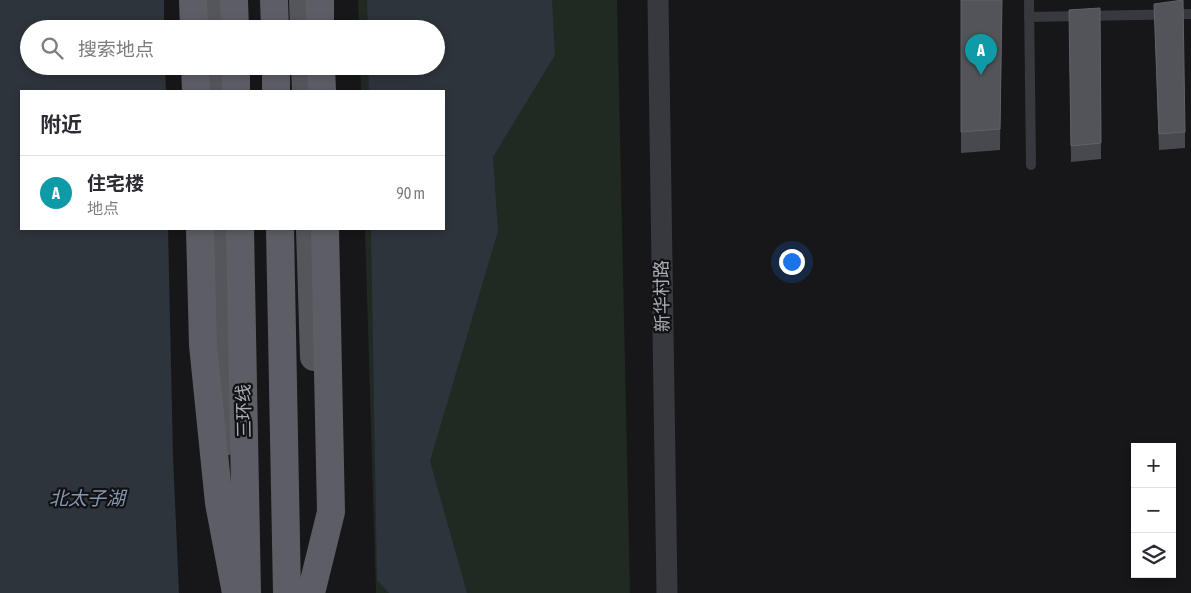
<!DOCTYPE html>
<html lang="zh">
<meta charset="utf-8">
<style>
:root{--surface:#fff;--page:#f7f7f7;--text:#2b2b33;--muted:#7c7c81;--line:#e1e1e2;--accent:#7f6e3a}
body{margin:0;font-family:"Asap Condensed","Noto Sans SC",sans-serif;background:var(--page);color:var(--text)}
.controls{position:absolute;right:15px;bottom:15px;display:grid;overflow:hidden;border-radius:0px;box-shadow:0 2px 8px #0003}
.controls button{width:45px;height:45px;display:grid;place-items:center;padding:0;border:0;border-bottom:1px solid var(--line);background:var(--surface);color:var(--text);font:25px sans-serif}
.you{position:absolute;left:791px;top:261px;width:18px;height:18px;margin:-12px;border:4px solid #fff;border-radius:50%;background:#1a73e8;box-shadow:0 0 0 8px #1a73e833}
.badge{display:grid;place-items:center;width:32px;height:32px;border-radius:50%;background:var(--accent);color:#fff;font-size:16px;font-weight:700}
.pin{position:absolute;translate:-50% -41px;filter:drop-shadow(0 1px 2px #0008)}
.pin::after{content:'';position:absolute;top:26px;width:18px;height:15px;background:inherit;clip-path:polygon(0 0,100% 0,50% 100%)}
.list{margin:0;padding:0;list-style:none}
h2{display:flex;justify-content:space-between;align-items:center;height:65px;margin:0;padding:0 20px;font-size:21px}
h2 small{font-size:16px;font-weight:400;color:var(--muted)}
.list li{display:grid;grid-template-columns:32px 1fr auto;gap:15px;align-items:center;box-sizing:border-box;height:75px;padding:0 20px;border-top:1px solid var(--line)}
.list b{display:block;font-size:19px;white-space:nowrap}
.list p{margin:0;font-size:16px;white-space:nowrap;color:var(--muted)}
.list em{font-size:16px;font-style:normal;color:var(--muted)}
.icon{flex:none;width:28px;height:28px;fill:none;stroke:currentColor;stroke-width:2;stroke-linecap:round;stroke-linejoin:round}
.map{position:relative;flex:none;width:1191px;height:593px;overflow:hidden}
.search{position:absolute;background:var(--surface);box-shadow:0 2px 8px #0003;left:20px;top:20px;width:425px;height:55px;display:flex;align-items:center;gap:12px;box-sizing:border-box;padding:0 18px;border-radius:28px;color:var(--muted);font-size:19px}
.panel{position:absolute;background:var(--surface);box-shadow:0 2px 8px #0003;left:20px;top:90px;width:425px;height:140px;border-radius:0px}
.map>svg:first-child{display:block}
</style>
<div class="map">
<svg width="1191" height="593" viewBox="0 0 1191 593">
<rect width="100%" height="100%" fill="#171719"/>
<polygon fill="#212923" points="358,0 617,0 630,593 376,593 365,229 444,229 444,91 361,91 360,66 436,66 436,29 359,29"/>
<g fill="#2e343c">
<polygon points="0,0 164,0 164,29 29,29 29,66 165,66 166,91 21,91 21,229 168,229 173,456 179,593 0,593"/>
<polygon points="367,0 552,0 555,55 493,157 498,231 430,461 467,593 389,593 377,580 371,229 444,229 444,91 369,91 368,66 436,66 436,29 368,29"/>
</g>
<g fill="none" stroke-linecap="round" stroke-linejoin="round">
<g stroke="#38393e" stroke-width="10">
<polyline points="1029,0 1031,165"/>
<polyline points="1029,17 1191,14"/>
</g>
<polyline stroke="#38393e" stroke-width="21" points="658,0 667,593"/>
<g stroke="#55555c" stroke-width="28">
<polyline points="211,0 212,29"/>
<polyline points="303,0 304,29"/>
<polyline points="213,66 214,91"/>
<polyline points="305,66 306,91"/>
<polyline points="218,229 224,442"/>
<polyline points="310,229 314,357"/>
</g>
<g stroke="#5d5e65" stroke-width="28">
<polyline points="193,0 194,29"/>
<polyline points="234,0 235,29"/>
<polyline points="274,0 275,29"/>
<polyline points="320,0 320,29"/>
<polyline points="195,66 196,91"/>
<polyline points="236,66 236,91"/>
<polyline points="276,66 276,91"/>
<polyline points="321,66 322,91"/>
<polyline points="240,229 247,593"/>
<polyline points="280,229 287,593"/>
</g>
<g stroke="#5d5e65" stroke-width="28">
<polyline points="200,229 203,345 219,503 236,593"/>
<polyline points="311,593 331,512 325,229"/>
</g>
</g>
<g fill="#48494e">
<polygon points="961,0 1002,0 1000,150 961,153"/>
<polygon points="1154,4 1185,132 1185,148 1159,150"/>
<polygon points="1100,8 1101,159 1071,162 1069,10"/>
</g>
<g fill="#535459" stroke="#606268">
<polygon points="961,0 1002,0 1000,129 961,132"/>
<polygon points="1183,0 1185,132 1159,134 1154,4"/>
<polygon points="1100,8 1101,143 1071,146 1069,10"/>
</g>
<g text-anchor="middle" stroke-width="4.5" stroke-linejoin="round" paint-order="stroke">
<g font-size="18" fill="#aaadb8" stroke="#121214">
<text transform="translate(662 296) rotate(-91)" y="6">新华村路</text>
<text transform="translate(244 411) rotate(-91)" y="6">三环线</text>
</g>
<g font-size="19" font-style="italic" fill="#8497b0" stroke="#121214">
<text x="87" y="505">北太子湖</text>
</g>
</g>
</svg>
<div class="controls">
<button>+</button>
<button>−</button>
<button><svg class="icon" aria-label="layers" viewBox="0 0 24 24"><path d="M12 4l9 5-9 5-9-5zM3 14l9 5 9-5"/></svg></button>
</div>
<div class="you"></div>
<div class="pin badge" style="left:981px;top:75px;background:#0f9aa8">A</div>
<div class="search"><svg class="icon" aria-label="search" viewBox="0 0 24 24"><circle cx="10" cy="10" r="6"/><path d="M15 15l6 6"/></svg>搜索地点</div>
<section class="panel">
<h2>附近<small></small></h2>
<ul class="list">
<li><span class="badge" style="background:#0f9aa8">A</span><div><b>住宅楼</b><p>地点</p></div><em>90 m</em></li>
</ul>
</section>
</div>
